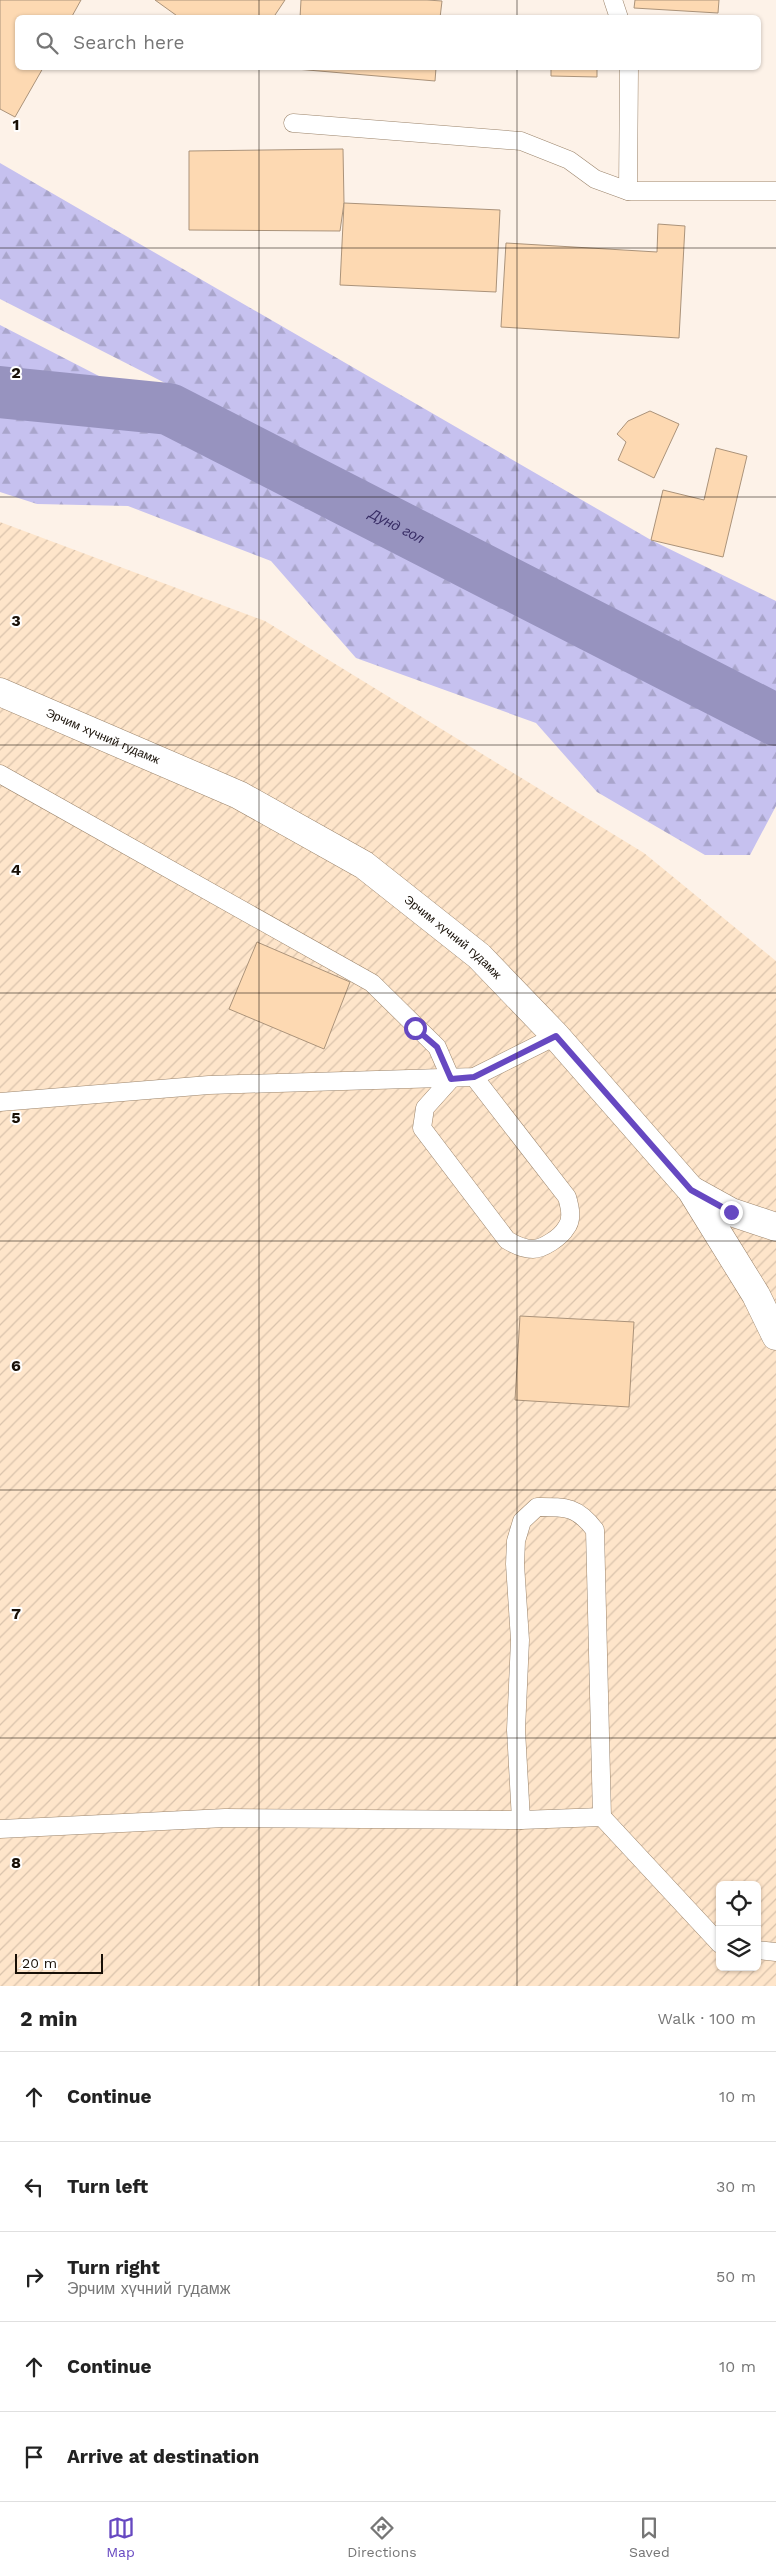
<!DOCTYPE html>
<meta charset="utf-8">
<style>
:root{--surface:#fff;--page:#f6f6f6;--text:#222;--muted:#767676;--line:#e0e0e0;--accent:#6648c1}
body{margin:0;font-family:"Work Sans",sans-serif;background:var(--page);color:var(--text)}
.controls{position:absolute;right:15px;bottom:15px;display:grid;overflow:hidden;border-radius:8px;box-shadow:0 1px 4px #0004}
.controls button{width:45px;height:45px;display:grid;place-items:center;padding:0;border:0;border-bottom:1px solid var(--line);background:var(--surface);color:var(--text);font:25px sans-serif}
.scale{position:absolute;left:15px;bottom:12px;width:88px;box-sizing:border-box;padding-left:5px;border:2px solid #181007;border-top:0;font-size:14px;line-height:18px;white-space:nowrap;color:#181007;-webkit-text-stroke:4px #fff;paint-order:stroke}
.stop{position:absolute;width:15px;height:15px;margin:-11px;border:4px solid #6648c1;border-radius:50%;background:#fff}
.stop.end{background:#6648c1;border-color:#fff;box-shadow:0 1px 5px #0008}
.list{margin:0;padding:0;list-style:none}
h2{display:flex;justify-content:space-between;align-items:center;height:65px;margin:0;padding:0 20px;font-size:21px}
h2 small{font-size:16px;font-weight:400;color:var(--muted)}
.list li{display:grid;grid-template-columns:32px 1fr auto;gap:15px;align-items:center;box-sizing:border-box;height:90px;padding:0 20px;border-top:1px solid var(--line)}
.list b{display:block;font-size:19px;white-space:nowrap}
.list p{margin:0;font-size:16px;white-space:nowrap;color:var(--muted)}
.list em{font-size:16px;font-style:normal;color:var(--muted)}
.icon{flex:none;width:28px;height:28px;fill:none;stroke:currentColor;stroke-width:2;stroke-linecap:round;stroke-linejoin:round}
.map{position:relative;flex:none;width:776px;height:1986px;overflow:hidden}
.search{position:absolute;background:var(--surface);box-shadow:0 1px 4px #0004;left:15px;right:15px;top:15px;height:55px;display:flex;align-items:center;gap:12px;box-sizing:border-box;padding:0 18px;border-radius:8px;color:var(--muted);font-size:19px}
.sheet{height:515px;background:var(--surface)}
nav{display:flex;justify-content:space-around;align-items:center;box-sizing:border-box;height:70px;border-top:1px solid var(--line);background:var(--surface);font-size:14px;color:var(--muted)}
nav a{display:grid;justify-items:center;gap:2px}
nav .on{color:var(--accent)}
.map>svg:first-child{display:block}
</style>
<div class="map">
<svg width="776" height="1986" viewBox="0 0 776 1986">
<defs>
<pattern id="industrial-furrows" width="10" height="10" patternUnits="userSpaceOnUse" patternTransform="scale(1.25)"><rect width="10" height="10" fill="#fee5ca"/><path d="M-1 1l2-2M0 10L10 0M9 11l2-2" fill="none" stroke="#d9c3ac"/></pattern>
<pattern id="forest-firs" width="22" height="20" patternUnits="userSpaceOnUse" patternTransform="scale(1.25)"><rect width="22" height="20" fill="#c6c1ef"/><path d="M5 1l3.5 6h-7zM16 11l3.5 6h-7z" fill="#a9a5cb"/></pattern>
</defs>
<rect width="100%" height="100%" fill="#fdf2e8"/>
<path fill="url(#industrial-furrows)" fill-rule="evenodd" d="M0 522 265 621 644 853 776 961V1986H0ZM720 1885H757V1967H720Z"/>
<g fill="url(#forest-firs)">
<polygon points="0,163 651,540 776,601 776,705 342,473 0,299"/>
<polygon points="0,325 692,682 776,732 776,806 750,855 705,855 597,792 536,723 356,658 271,561 128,506 37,504 0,492"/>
</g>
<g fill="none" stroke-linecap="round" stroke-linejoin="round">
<path stroke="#9793bf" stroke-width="52" id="s1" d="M0 392 169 409 776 720"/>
</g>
<g fill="#fdd9b2" stroke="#ab937a">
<polygon points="0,0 81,0 71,18 18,18 18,68 43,68 15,117 0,109"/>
<polygon points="155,0 285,0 273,18 180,18"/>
<polygon points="301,0 427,0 442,1 440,18 300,18"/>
<polygon points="635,0 719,0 718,13 634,8"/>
<polygon points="296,68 436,68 435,81 296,69"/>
<polygon points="551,68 597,68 597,77 551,76"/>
<polygon points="343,149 344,203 340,231 189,230 189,151"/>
<polygon points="344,203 500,210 496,292 340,285"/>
<polygon points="658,224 685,226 679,338 501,327 506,243 657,252"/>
<polygon points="650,411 679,424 654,478 618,460 626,442 617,434 628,421"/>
<polygon points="716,448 747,456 723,557 651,540 663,490 704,500"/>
<polygon points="257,942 350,982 324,1049 229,1009"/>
<polygon points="520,1316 634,1322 629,1407 515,1400"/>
</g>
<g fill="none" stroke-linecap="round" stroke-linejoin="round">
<g stroke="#9b846b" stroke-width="19">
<g id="lane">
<polyline points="613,0 619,18"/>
<polyline points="293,123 521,141 569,160 595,179 628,191 776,191"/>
<polyline points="628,191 629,68"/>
<polyline points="0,774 372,983 437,1047 451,1079"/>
<path d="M451 1079 425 1108 422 1128 507 1240C515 1245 523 1249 533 1249 543 1249 561 1237 566 1228 573 1220 570 1207 567 1197L474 1077"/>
<polyline points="0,1102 209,1085 474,1077 556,1036"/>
<path d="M521 1820 516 1730 520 1640 515 1564 516 1541 522 1521 537 1507C565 1507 577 1506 595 1530L602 1817"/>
<polyline points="0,1829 225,1818 521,1820 602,1817 720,1944"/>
<polyline points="757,1950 776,1952"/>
</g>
</g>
<g stroke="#9b846b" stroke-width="29">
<g id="secondary">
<path id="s2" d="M0 692 239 795 364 865 479 956 556 1036 691 1190 756 1295 776 1336"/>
<polyline points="693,1191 731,1212 776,1227"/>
</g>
</g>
<use href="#lane" stroke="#fff" stroke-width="18"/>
<use href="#secondary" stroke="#fff" stroke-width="28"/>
</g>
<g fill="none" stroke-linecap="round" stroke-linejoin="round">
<polyline stroke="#6648c1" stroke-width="6" points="415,1028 437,1047 451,1079 474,1077 556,1036 691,1190 731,1212"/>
</g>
<path fill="none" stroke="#181007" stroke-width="1" stroke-opacity="0.55" d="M259 0V18M517 0V18M259 68V1986M517 68V1986M0 248H776M0 497H776M0 745H776M0 993H776M0 1241H776M0 1490H776M0 1738H776"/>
<g text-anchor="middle" stroke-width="4" stroke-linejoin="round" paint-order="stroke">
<g font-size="12" fill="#181007" stroke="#fff">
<text dy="4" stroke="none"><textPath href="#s2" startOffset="112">Эрчим хүчний гудамж</textPath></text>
<text dy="4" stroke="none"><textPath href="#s2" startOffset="518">Эрчим хүчний гудамж</textPath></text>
</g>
<g font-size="14" font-style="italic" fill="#382d65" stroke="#fff">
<text dy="5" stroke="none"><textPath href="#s1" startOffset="426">Дунд гол</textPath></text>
</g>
</g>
<g font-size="16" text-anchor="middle" font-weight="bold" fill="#181007" stroke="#fff" stroke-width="4" stroke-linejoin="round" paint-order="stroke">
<text x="16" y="130">1</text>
<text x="16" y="378">2</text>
<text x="16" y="626">3</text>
<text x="16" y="875">4</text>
<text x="16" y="1123">5</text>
<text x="16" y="1371">6</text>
<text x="16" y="1619">7</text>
<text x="16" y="1868">8</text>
</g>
</svg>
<div class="controls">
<button><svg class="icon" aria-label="locate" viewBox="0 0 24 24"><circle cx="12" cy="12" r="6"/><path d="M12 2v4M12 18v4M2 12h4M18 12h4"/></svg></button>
<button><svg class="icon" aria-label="layers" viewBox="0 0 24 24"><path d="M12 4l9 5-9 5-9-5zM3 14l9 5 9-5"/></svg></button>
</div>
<div class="scale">20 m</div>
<div class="stop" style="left:415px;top:1028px"></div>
<div class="stop end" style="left:731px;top:1212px"></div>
<div class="search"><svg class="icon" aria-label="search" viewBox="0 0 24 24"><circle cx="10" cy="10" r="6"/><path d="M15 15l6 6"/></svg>Search here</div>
</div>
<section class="sheet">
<h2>2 min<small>Walk · 100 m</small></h2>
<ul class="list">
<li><svg class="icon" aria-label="ahead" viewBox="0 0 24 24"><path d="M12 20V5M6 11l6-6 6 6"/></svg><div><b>Continue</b></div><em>10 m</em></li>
<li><svg class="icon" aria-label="left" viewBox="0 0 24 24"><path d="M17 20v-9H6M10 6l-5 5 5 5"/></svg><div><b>Turn left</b></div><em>30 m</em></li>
<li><svg class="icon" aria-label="right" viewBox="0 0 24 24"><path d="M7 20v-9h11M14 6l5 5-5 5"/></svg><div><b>Turn right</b><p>Эрчим хүчний гудамж</p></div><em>50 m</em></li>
<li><svg class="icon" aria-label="ahead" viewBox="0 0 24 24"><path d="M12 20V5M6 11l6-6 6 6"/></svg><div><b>Continue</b></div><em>10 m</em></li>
<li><svg class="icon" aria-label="arrive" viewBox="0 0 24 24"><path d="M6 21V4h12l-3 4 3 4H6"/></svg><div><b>Arrive at destination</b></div></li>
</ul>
</section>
<nav>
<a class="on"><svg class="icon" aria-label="map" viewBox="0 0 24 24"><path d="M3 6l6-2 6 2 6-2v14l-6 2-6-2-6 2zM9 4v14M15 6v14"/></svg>Map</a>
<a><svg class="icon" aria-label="directions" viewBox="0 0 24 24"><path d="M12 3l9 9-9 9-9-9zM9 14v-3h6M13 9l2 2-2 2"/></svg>Directions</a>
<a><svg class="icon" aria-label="saved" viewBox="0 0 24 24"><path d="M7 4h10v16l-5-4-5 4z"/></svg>Saved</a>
</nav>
